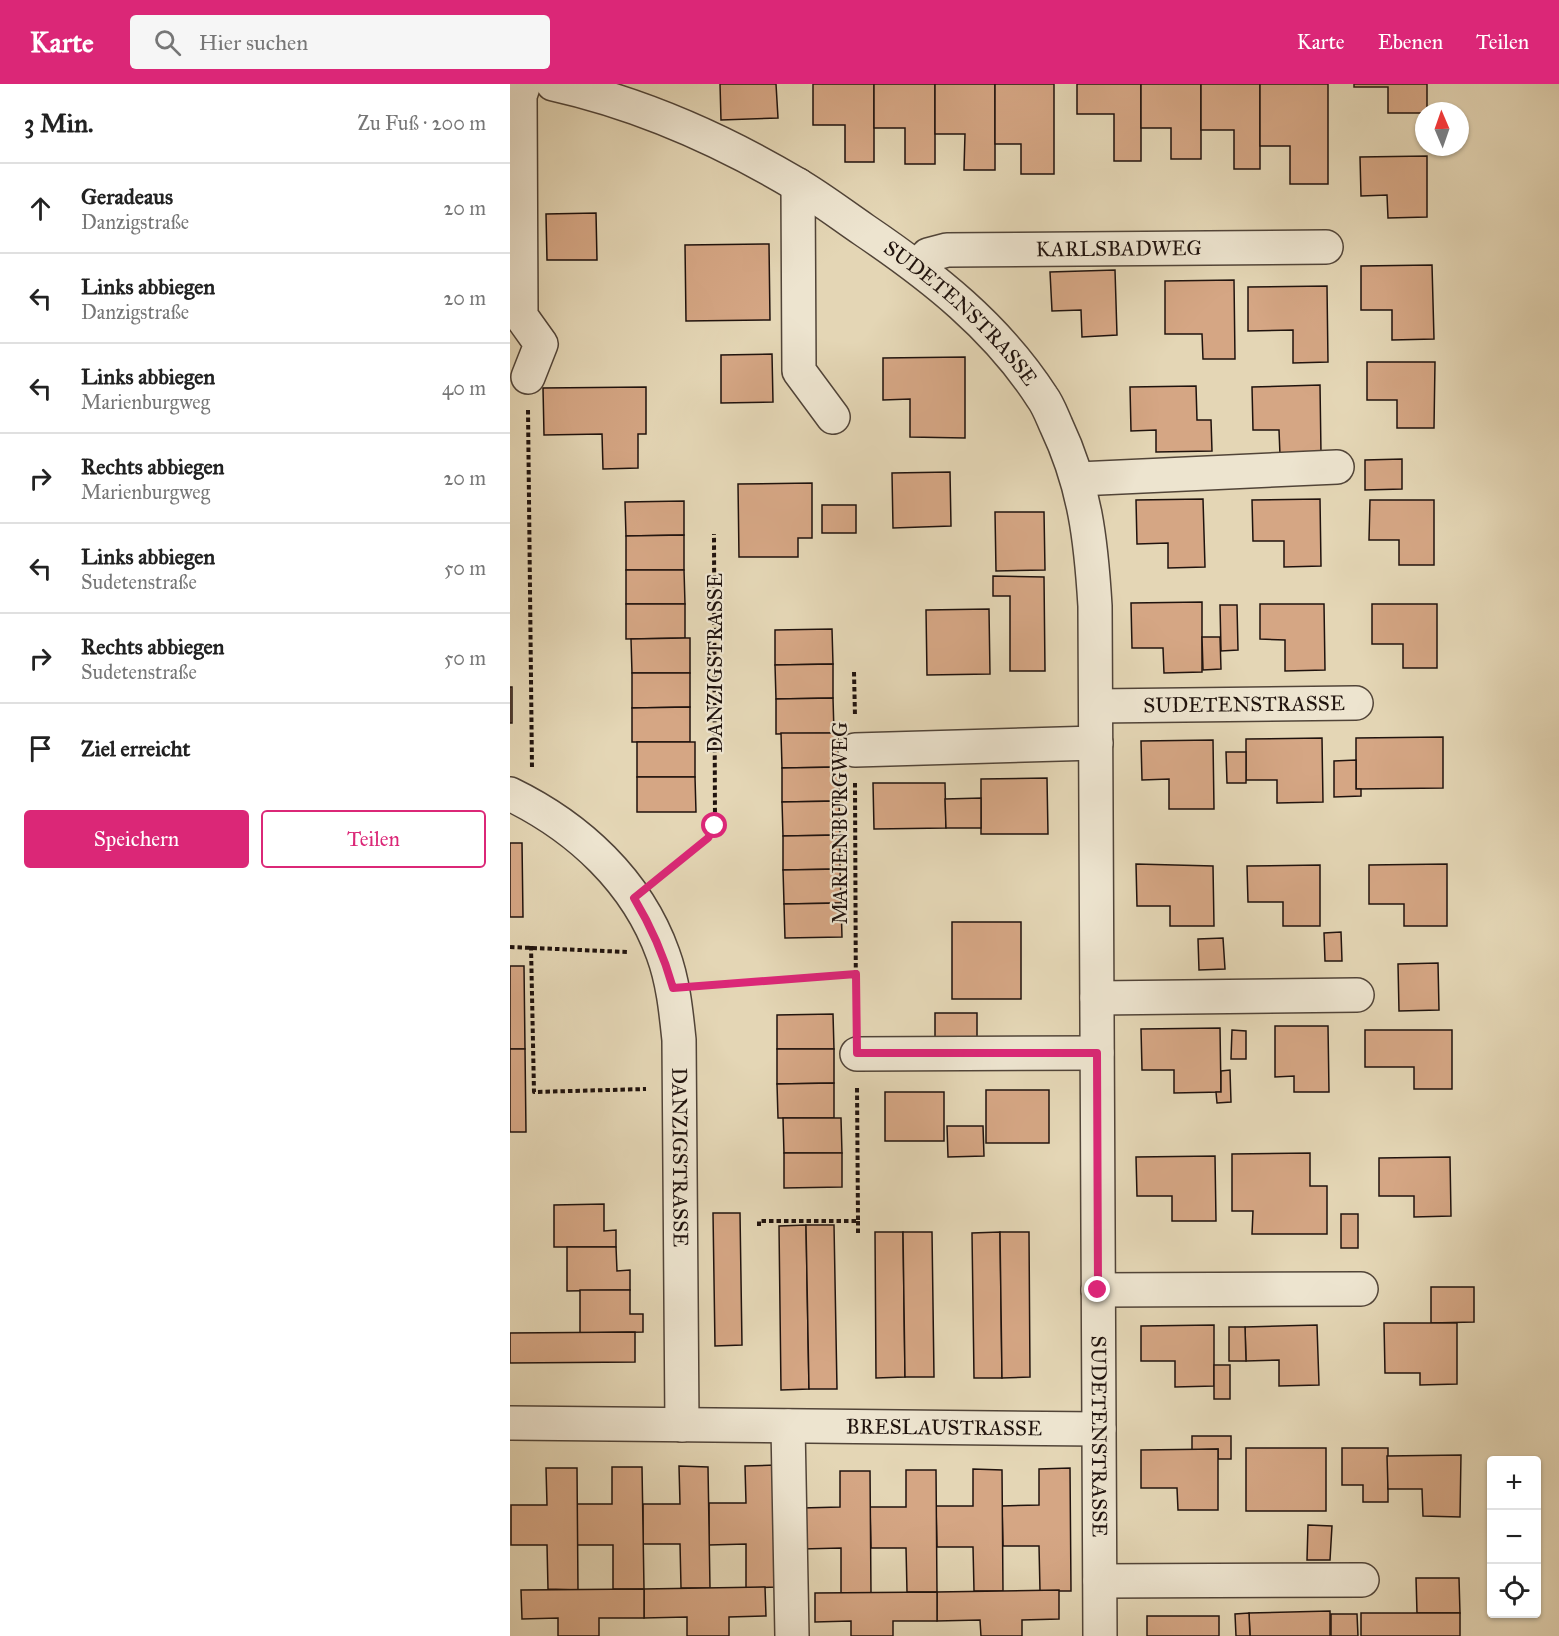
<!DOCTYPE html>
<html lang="de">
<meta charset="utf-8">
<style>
:root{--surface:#fff;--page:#f6f6f6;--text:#222;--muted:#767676;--line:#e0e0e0;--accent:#db2777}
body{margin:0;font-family:"IM FELL Great Primer",serif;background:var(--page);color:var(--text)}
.controls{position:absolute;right:18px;bottom:18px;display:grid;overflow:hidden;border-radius:6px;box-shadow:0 2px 4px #0004}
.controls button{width:54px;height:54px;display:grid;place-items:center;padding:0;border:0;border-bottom:2px solid var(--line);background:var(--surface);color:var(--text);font:30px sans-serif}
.compass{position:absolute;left:905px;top:18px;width:54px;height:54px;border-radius:50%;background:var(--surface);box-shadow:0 2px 4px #0004;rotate:358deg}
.stop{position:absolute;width:18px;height:18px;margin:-14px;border:4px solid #db2777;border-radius:50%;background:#fff}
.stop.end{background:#db2777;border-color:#fff;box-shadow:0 2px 6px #0008}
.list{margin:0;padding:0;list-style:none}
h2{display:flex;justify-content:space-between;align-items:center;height:78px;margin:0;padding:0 24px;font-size:26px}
h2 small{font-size:20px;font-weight:400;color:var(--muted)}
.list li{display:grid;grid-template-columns:39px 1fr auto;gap:18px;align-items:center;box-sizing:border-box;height:90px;padding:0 24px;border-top:2px solid var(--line)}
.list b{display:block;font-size:22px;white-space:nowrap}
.list p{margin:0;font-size:20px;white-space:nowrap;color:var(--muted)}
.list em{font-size:20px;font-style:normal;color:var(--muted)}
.actions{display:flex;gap:12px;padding:18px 24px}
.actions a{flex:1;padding:14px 0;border:2px solid var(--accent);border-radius:6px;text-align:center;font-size:21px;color:var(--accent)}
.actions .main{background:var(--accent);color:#fff}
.icon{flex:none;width:33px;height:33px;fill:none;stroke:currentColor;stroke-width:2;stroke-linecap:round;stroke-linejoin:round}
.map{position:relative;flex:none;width:1049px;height:1552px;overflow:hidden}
header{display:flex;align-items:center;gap:36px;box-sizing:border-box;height:84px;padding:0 30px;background:var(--accent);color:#fff}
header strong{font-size:28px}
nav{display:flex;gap:33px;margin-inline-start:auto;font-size:21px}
.search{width:420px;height:54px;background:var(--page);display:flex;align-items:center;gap:15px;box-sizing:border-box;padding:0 21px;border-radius:6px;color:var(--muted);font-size:22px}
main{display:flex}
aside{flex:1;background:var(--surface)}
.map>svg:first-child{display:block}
</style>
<header>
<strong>Karte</strong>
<div class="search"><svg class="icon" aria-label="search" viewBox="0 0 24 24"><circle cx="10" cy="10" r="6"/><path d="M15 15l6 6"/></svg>Hier suchen</div>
<nav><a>Karte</a><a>Ebenen</a><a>Teilen</a></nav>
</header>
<main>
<aside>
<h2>3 Min.<small>Zu Fuß · 200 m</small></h2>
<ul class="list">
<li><svg class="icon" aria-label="ahead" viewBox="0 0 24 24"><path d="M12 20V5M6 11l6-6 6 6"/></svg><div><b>Geradeaus</b><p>Danzigstraße</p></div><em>20 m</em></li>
<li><svg class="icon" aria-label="left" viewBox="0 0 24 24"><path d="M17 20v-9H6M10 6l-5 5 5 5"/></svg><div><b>Links abbiegen</b><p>Danzigstraße</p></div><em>20 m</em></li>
<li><svg class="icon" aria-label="left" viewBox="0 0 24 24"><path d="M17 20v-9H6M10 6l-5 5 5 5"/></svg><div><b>Links abbiegen</b><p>Marienburgweg</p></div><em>40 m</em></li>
<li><svg class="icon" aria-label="right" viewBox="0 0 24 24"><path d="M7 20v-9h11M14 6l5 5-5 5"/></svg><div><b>Rechts abbiegen</b><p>Marienburgweg</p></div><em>20 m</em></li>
<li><svg class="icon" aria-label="left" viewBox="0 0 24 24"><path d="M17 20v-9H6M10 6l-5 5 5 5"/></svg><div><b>Links abbiegen</b><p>Sudetenstraße</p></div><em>50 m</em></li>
<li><svg class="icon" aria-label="right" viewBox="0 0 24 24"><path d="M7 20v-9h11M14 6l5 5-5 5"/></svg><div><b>Rechts abbiegen</b><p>Sudetenstraße</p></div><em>50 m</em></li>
<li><svg class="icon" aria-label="arrive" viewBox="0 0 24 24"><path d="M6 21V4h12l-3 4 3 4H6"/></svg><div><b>Ziel erreicht</b></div></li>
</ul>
<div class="actions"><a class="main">Speichern</a><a>Teilen</a></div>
</aside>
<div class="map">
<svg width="1049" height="1552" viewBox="0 0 1049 1552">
<rect width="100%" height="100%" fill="#e4d6b5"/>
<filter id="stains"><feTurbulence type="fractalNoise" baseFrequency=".00333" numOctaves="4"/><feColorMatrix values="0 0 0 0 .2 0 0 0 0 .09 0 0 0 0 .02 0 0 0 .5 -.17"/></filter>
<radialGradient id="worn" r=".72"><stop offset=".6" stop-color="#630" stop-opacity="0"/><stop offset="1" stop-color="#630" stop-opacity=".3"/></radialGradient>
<g fill="#d5a684" stroke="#20130e" stroke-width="1.5">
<polygon points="210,0 266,0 268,34 211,36"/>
<polygon points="303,0 364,0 364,78 335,78 335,41 303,41"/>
<polygon points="364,0 425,0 425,80 395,80 395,44 364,44"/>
<polygon points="425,0 485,0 485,86 454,86 455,50 425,50"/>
<polygon points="485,0 544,0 544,90 511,90 511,60 485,60"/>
<polygon points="567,0 631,0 631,77 604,77 604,30 567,30"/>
<polygon points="631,0 691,0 691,75 661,75 661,44 631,44"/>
<polygon points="691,0 750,0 750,85 724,85 724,46 691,46"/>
<polygon points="750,0 818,0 818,100 780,100 780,62 750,62"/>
<polygon points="844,0 917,0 917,27 914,29 878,29 878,3 844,3"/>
<polygon points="917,72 917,133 878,134 877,111 851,112 850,73"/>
<polygon points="86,129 87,176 37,176 36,130"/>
<polygon points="259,160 260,236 176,237 175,161"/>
<polygon points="922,181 924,255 882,256 882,226 851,226 851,182"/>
<polygon points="605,186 607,251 572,253 571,226 542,227 540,188"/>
<polygon points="724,196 725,275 693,275 692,250 655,250 655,197"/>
<polygon points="817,202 818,278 783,279 783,246 738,247 738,203"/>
<polygon points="262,270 263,318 211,319 211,271"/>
<polygon points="455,273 455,354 400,353 400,315 373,316 373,274"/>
<polygon points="857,278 925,278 924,344 887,344 887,316 857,316"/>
<polygon points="810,301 811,369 770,371 769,346 743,346 742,303"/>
<polygon points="686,302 687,336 701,336 702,367 646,368 646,346 621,347 620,303"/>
<polygon points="136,303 136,350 128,350 128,384 93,385 92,350 34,351 33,304"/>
<polygon points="892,375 892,405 855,406 855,376"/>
<polygon points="440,388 441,442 383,444 382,389"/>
<polygon points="302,399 302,454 288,454 288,473 229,473 228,400"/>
<polygon points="693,415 695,483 658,484 658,459 627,460 626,416"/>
<polygon points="810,415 811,482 774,483 774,457 743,457 742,416"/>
<polygon points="860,416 924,416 924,481 889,481 889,456 859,456"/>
<polygon points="174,417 174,451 116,452 115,418"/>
<rect x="312" y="421" width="34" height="28"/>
<polygon points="485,428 534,428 535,486 486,487"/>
<polygon points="174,451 174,486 116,486 116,452"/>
<polygon points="116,486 174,486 175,520 116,520"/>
<polygon points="483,492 534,493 535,587 500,587 500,512 483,512"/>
<polygon points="692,518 692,588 654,589 653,564 622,564 621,519"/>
<polygon points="116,520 175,520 175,554 116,555"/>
<polygon points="750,520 814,520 815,586 775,587 775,556 750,555"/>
<polygon points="862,520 927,520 927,584 893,584 893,560 862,560"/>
<polygon points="710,521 727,521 728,566 711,567"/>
<polygon points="479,525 480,590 417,591 416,526"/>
<polygon points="322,545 323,580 265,581 265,546"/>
<polygon points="692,553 710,553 711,585 693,586"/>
<polygon points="175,554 180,554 180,589 122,589 121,555"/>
<polygon points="323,580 323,614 266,615 265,581"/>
<polygon points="122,589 180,589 180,623 122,624"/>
<rect x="0" y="603" width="2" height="36"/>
<polygon points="323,614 324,649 266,650 266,615"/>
<polygon points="180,623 180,658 122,658 122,624"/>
<polygon points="271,649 328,649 329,683 272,684"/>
<polygon points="933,653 933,704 846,705 846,654"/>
<polygon points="812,654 813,718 767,719 767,696 736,696 736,655"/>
<polygon points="703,656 704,725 659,725 659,695 632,696 631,657"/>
<rect x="127" y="658" width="58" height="35"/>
<polygon points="716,668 736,668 736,699 717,699"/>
<polygon points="846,676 846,705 851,705 851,712 824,713 824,677"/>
<polygon points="329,683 329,717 272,718 272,684"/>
<polygon points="127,693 185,693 186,728 127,728"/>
<polygon points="537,694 538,750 471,750 471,695"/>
<polygon points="363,699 435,699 436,744 364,745"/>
<polygon points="471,714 471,744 436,744 435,715"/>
<polygon points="329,717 330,751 273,752 272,718"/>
<polygon points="330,751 330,785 273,786 273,752"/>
<polygon points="0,759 12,759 13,833 0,833"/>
<polygon points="626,780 703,782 704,842 660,842 660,822 627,822"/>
<polygon points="937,780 937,842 894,842 894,820 859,820 859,781"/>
<polygon points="810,781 810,842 773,842 773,818 738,818 737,782"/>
<polygon points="330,785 331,819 274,820 273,786"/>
<polygon points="331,819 332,853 275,854 274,820"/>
<rect x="442" y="838" width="69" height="77"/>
<polygon points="831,848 832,877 815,877 814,849"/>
<polygon points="713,854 715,885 689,886 688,855"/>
<polygon points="928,879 929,926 889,927 888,880"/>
<polygon points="0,882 14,882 15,965 0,965"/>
<rect x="425" y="929" width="42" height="32"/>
<polygon points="323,930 324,965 267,965 267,931"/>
<polygon points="765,942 818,942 819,1008 784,1008 784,992 765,993"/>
<polygon points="710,944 711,1008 664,1009 664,986 632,986 631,945"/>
<polygon points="722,946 736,947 736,975 721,975"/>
<polygon points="855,946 942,946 942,1005 904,1005 904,983 855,983"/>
<polygon points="0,965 15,965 16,1048 0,1048"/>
<polygon points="267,965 324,965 324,999 267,1000"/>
<polygon points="720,986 721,1018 707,1019 706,1008 711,1008 711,987"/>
<polygon points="324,999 324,1034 268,1034 267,1000"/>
<rect x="476" y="1006" width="63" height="53"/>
<rect x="375" y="1008" width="59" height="49"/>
<polygon points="273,1034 331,1034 332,1069 274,1069"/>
<polygon points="437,1042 473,1042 474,1072 438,1073"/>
<polygon points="274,1069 332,1069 332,1103 274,1104"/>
<polygon points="800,1069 800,1102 817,1102 817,1150 742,1150 743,1127 722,1127 722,1070"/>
<polygon points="705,1072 706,1137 662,1137 662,1112 627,1112 626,1073"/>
<polygon points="940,1073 941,1132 904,1133 904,1112 869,1112 869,1074"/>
<polygon points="94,1120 94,1147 106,1146 106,1163 44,1163 44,1121"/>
<polygon points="203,1129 230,1129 232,1261 205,1262"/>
<rect x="831" y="1130" width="17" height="34"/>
<polygon points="296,1141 299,1305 271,1306 269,1142"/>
<polygon points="296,1141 324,1141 327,1305 299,1305"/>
<polygon points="365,1148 393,1148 395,1293 366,1294"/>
<polygon points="393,1148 422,1148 424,1293 395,1293"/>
<polygon points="490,1148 492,1294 464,1294 462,1149"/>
<polygon points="490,1148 519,1148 520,1293 492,1294"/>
<polygon points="57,1163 106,1163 107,1187 120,1186 120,1206 57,1207"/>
<polygon points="921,1203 964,1203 964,1238 921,1239"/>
<polygon points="70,1206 120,1206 120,1230 133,1230 133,1248 70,1249"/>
<polygon points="874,1239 947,1239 947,1300 910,1301 910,1289 875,1289"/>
<polygon points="704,1241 704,1302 665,1303 665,1277 631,1277 631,1242"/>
<polygon points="807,1241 809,1301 769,1302 769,1276 736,1277 735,1243"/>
<polygon points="719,1243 735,1243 736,1277 719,1277"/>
<polygon points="125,1248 125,1278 0,1279 0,1249"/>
<rect x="704" y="1281" width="16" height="34"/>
<polygon points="682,1352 721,1352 721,1375 708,1375 708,1365 682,1366"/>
<rect x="736" y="1364" width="80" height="63"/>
<polygon points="832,1364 878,1364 878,1418 853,1418 853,1401 832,1401"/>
<polygon points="708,1365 708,1426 668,1426 667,1404 631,1404 631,1366"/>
<polygon points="951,1371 950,1433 913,1432 912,1405 878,1405 877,1372"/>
<polygon points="266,1381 267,1503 236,1504 236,1460 199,1461 199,1419 236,1419 235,1382"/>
<polygon points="169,1382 198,1383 200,1504 171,1504 170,1460 133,1460 133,1420 170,1420"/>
<polygon points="102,1383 132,1383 134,1505 103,1505 103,1461 67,1461 67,1420 102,1420"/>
<polygon points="36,1384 67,1384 68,1506 38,1505 37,1461 1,1461 1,1421 37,1421"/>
<polygon points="560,1384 561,1507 530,1507 529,1462 493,1462 492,1422 529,1421 529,1385"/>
<polygon points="463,1385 492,1386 493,1507 464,1507 463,1463 427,1463 426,1422 463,1422"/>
<polygon points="396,1386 426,1386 427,1508 397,1508 396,1464 361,1464 360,1423 396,1423"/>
<polygon points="330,1387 360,1387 361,1509 331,1509 331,1464 292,1465 292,1424 330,1423"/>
<polygon points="798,1441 822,1442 820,1476 797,1476"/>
<polygon points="906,1494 949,1494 950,1529 907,1529"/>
<polygon points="255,1503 256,1532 219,1533 219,1552 177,1552 177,1533 134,1534 134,1505"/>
<polygon points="134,1505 134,1534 89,1534 89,1552 48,1552 48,1534 12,1535 11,1506"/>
<polygon points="549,1506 549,1535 512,1536 512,1552 471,1552 470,1536 427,1537 427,1508"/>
<polygon points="427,1508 427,1537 383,1537 383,1552 341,1552 341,1537 305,1538 305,1509"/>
<polygon points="820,1527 820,1552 740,1552 739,1529"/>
<polygon points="739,1529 740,1552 726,1552 725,1530"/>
<rect x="851" y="1529" width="99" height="23"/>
<polygon points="821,1530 847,1530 848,1552 821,1552"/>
<rect x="637" y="1532" width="72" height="20"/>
</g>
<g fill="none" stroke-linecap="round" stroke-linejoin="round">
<g stroke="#514438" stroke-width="36">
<g id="minor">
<polyline points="14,0 10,12 11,232 31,260 18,293"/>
<path id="s1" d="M43 0C128 19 212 56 286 100 310 114 332 131 354 146 422 192 487 243 532 313 538 321 542 332 546 341 575 402 581 456 585 522L590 1552"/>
<polyline points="288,101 289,287 323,333"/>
<path id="s2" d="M408 183 418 171 437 166 816 163"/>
<polyline points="568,395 827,383"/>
<path id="s3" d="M586 622 846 619"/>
<polyline points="345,666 586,659"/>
<path id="s4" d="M0 710C68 743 127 797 153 870 163 897 166 927 169 956L172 1341"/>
<polyline points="587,914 847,911"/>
<polyline points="347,970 587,969"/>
<polyline points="588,1206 851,1205"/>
<path id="s5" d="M0 1339 589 1345"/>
<polyline points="278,1342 282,1552"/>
<polyline points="590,1497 852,1496"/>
</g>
</g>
<g stroke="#20130e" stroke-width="4" stroke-dasharray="4.5 3" stroke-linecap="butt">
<polyline points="18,326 22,685"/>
<polyline points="344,588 345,632"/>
<polyline points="345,699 346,938"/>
<polyline points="150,794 198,754 205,742 204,450"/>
<polyline points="21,862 24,1008 136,1005"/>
<polyline points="0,863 117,868"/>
<polyline points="194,902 346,890"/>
<polyline points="348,1137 348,1149"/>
<polyline points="249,1142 249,1137 348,1137 347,1002"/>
</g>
<use href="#minor" stroke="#ede4cf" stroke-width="33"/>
</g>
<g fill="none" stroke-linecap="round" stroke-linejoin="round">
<path stroke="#db2777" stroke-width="8" d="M205 742 198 754 124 814C142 844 154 872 163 904L346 890 347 969H587L588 1206"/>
</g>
<g text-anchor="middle" stroke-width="4.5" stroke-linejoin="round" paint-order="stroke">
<g font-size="21" fill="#20130e" stroke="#ede4cf">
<text dy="7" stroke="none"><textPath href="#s2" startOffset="207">KARLSBADWEG</textPath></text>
<text dy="7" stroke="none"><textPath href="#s1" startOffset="474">SUDETENSTRASSE</textPath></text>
<text transform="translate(205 579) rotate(-90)" y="7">DANZIGSTRASSE</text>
<text dy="7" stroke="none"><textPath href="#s3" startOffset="148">SUDETENSTRASSE</textPath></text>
<text transform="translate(330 739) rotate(-90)" y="7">MARIENBURGWEG</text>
<text dy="7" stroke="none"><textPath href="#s4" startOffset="432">DANZIGSTRASSE</textPath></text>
<text dy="7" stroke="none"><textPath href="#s5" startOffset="434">BRESLAUSTRASSE</textPath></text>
<text dy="7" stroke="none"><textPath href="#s1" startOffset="1640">SUDETENSTRASSE</textPath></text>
</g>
</g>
<rect width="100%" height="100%" filter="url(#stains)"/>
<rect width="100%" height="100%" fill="url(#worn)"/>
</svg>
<div class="controls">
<button>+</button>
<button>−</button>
<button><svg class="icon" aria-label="locate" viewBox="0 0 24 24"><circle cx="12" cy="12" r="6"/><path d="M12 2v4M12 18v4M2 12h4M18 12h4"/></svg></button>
</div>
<svg class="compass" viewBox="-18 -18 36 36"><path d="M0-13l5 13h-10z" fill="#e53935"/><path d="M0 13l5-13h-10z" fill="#767676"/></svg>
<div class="stop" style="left:205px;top:742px"></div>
<div class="stop end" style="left:588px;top:1206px"></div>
</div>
</main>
